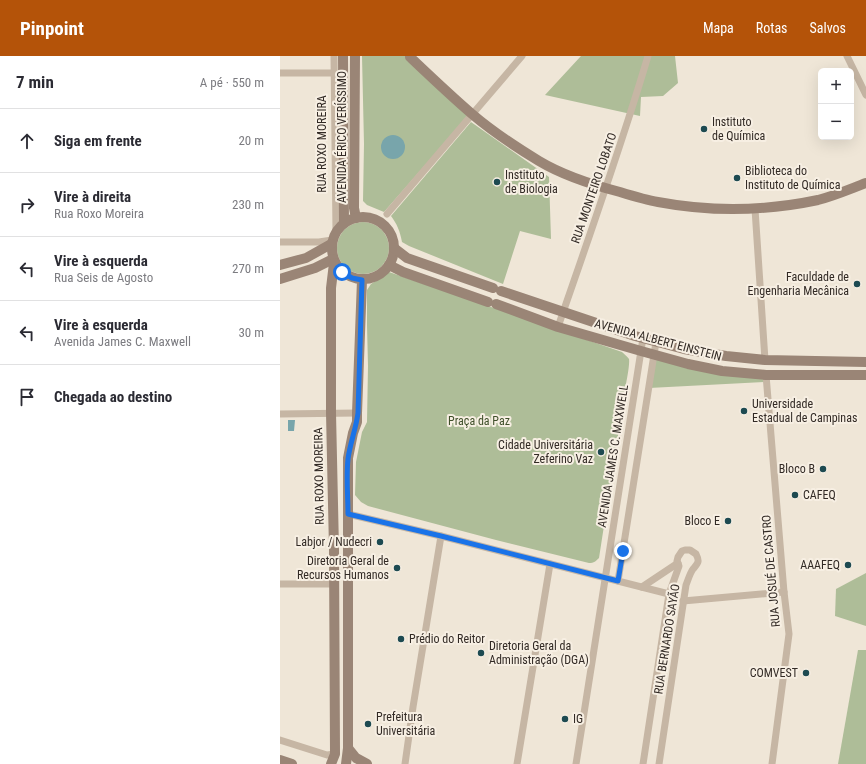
<!DOCTYPE html>
<html lang="pt">
<meta charset="utf-8">
<style>
:root{--surface:#fff;--page:#f7f7f7;--text:#2b2b33;--muted:#7c7c81;--line:#e1e1e2;--accent:#b45309}
body{margin:0;font-family:"Roboto Condensed",sans-serif;background:var(--page);color:var(--text)}
.controls{position:absolute;right:12px;top:12px;display:grid;overflow:hidden;border-radius:6px;box-shadow:0 4px 16px #0002}
.controls button{width:36px;height:36px;display:grid;place-items:center;padding:0;border:0;border-bottom:1px solid var(--line);background:var(--surface);color:var(--text);font:20px sans-serif}
.stop{position:absolute;width:12px;height:12px;margin:-9px;border:3px solid #1a73e8;border-radius:50%;background:#fff}
.stop.end{background:#1a73e8;border-color:#fff;box-shadow:0 1px 4px #0008}
.list{margin:0;padding:0;list-style:none}
h2{display:flex;justify-content:space-between;align-items:center;height:52px;margin:0;padding:0 16px;font-size:17px}
h2 small{font-size:13px;font-weight:400;color:var(--muted)}
.list li{display:grid;grid-template-columns:26px 1fr auto;gap:12px;align-items:center;box-sizing:border-box;height:64px;padding:0 16px;border-top:1px solid var(--line)}
.list b{display:block;font-size:15px;white-space:nowrap}
.list p{margin:0;font-size:13px;white-space:nowrap;color:var(--muted)}
.list em{font-size:13px;font-style:normal;color:var(--muted)}
.icon{flex:none;width:22px;height:22px;fill:none;stroke:currentColor;stroke-width:2;stroke-linecap:round;stroke-linejoin:round}
.map{position:relative;flex:none;width:586px;height:708px;overflow:hidden}
header{display:flex;align-items:center;gap:24px;box-sizing:border-box;height:56px;padding:0 20px;background:var(--accent);color:#fff}
header strong{font-size:19px}
nav{display:flex;gap:22px;margin-inline-start:auto;font-size:14px}
main{display:flex}
aside{flex:1;background:var(--surface)}
.map>svg:first-child{display:block}
</style>
<header>
<strong>Pinpoint</strong>
<nav><a>Mapa</a><a>Rotas</a><a>Salvos</a></nav>
</header>
<main>
<aside>
<h2>7 min<small>A pé · 550 m</small></h2>
<ul class="list">
<li><svg class="icon" aria-label="ahead" viewBox="0 0 24 24"><path d="M12 20V5M6 11l6-6 6 6"/></svg><div><b>Siga em frente</b></div><em>20 m</em></li>
<li><svg class="icon" aria-label="right" viewBox="0 0 24 24"><path d="M7 20v-9h11M14 6l5 5-5 5"/></svg><div><b>Vire à direita</b><p>Rua Roxo Moreira</p></div><em>230 m</em></li>
<li><svg class="icon" aria-label="left" viewBox="0 0 24 24"><path d="M17 20v-9H6M10 6l-5 5 5 5"/></svg><div><b>Vire à esquerda</b><p>Rua Seis de Agosto</p></div><em>270 m</em></li>
<li><svg class="icon" aria-label="left" viewBox="0 0 24 24"><path d="M17 20v-9H6M10 6l-5 5 5 5"/></svg><div><b>Vire à esquerda</b><p>Avenida James C. Maxwell</p></div><em>30 m</em></li>
<li><svg class="icon" aria-label="arrive" viewBox="0 0 24 24"><path d="M6 21V4h12l-3 4 3 4H6"/></svg><div><b>Chegada ao destino</b></div></li>
</ul>
</aside>
<div class="map">
<svg width="586" height="708" viewBox="0 0 586 708">
<rect width="100%" height="100%" fill="#efe6d7"/>
<g fill="#aebd98">
<polygon points="82,0 129,0 192,58 161,91 104,156 87,149 83,145 84,88"/>
<polygon points="301,0 395,0 398,27 383,40 361,41 360,60 265,39"/>
<path d="M191 66 269 121 271 183 240 175 223 228 129 190 122 186C120 175 117 168 111 160Z"/>
<circle cx="83" cy="192" r="26"/>
<path d="M109 216 179 240 342 296C344 298 347 300 349 303 350 309 346 327 345 334L319 502C316 505 314 507 309 507L216 484 88 450 81 446 75 439 76 406 82 376 87 366 88 310 87 269V234L91 228Z"/>
<polygon points="374,299 486,319 486,326 369,332"/>
<polygon points="586,517 586,570 555,560 556,533"/>
<polygon points="578,594 586,594 586,708 558,708"/>
</g>
<g fill="#78a5ab">
<circle cx="113" cy="91" r="12"/>
<polygon points="8,364 15,364 14,375 8,375"/>
</g>
<g fill="none" stroke-linecap="round" stroke-linejoin="round">
<g stroke="#c6b6a4" stroke-width="7">
<polyline points="54,0 56,176"/>
<polyline points="567,0 586,39"/>
<polyline points="0,17 55,17"/>
<polyline points="475,153 485,304"/>
<polyline points="107,158 242,0"/>
<polyline points="0,186 39,186 52,184"/>
<path d="M278 271C309 181 341 91 368 0"/>
<polyline points="486,319 504,536 509,578 492,708"/>
<polyline points="0,358 77,357"/>
<polyline points="68,458 161,480 389,538"/>
<polyline points="338,525 376,286"/>
<polyline points="0,528 53,528"/>
<polyline points="362,531 398,507"/>
<polyline points="403,545 504,536"/>
<polyline points="0,684 47,699 55,698"/>
<polyline points="125,708 133,651 161,480"/>
<polyline points="237,708 270,508"/>
<polyline points="296,708 363,282"/>
<path d="M363 708 389 538 399 510 397 505 398 501 402 495 405 494H410L416 498C420 506 418 507 413 513 410 517 408 524 406 529L379 708"/>
</g>
<g stroke="#9a8576" stroke-width="10">
<polyline points="63,0 64,167"/>
<polyline points="75,0 74,152 76,162"/>
<path d="M131 0 130 1C150 20 171 40 192 58 213 76 236 91 259 105 284 120 313 129 340 136 353 140 366 144 378 146 431 156 486 155 538 144 554 140 570 133 586 127"/>
<circle cx="83" cy="192" r="31"/>
<polyline points="114,192 127,202 213,232"/>
<polyline points="0,209 26,202 51,188"/>
<polyline points="109,209 123,216 208,246"/>
<polyline points="0,223 35,212 53,203"/>
<polyline points="221,235 355,280 404,293 446,300 485,304 586,306"/>
<polyline points="216,248 278,271 361,295 408,308 442,315 486,319 586,319"/>
<polyline points="68,692 76,702 87,708"/>
<polyline points="0,704 12,708"/>
<polyline points="51,708 55,698 54,493 51,357 51,232 54,207"/>
<polyline points="66,708 68,692 68,402 73,377 77,366 77,357 82,224"/>
</g>
</g>
<g fill="none" stroke-linecap="round" stroke-linejoin="round">
<path stroke="#1a73e8" stroke-width="5" d="M62 216 72 222 82 224 78 357C76 373 70 387 68 403 66 421 68 440 68 458L161 480 338 525 343 495"/>
</g>
<g fill="#1d4a51" stroke="#f7efe3" stroke-width="1.5">
<circle cx="424" cy="73" r="4"/>
<circle cx="457" cy="122" r="4"/>
<circle cx="217" cy="126" r="4"/>
<circle cx="577" cy="228" r="4"/>
<circle cx="464" cy="355" r="4"/>
<circle cx="321" cy="396" r="4"/>
<circle cx="543" cy="413" r="4"/>
<circle cx="515" cy="439" r="4"/>
<circle cx="448" cy="465" r="4"/>
<circle cx="100" cy="486" r="4"/>
<circle cx="568" cy="509" r="4"/>
<circle cx="117" cy="512" r="4"/>
<circle cx="121" cy="583" r="4"/>
<circle cx="201" cy="597" r="4"/>
<circle cx="526" cy="617" r="4"/>
<circle cx="285" cy="663" r="4"/>
<circle cx="88" cy="668" r="4"/>
</g>
<g text-anchor="middle" stroke-width="4" stroke-linejoin="round" paint-order="stroke">
<g font-size="12" fill="#322a25" stroke="#f7efe3" text-anchor="start">
<text x="432" y="70">Instituto<tspan x="432" dy="14">de Química</tspan></text>
<text x="465" y="119">Biblioteca do<tspan x="465" dy="14">Instituto de Química</tspan></text>
<text x="225" y="123">Instituto<tspan x="225" dy="14">de Biologia</tspan></text>
<text x="569" y="225" text-anchor="end">Faculdade de<tspan x="569" dy="14">Engenharia Mecânica</tspan></text>
<text x="472" y="352">Universidade<tspan x="472" dy="14">Estadual de Campinas</tspan></text>
<text x="313" y="393" text-anchor="end">Cidade Universitária<tspan x="313" dy="14">Zeferino Vaz</tspan></text>
<text x="535" y="417" text-anchor="end">Bloco B</text>
<text x="523" y="443">CAFEQ</text>
<text x="440" y="469" text-anchor="end">Bloco E</text>
<text x="92" y="490" text-anchor="end">Labjor / Nudecri</text>
<text x="109" y="509" text-anchor="end">Diretoria Geral de<tspan x="109" dy="14">Recursos Humanos</tspan></text>
<text x="560" y="513" text-anchor="end">AAAFEQ</text>
<text x="129" y="587">Prédio do Reitor</text>
<text x="209" y="594">Diretoria Geral da<tspan x="209" dy="14">Administração (DGA)</tspan></text>
<text x="518" y="621" text-anchor="end">COMVEST</text>
<text x="96" y="665">Prefeitura<tspan x="96" dy="14">Universitária</tspan></text>
<text x="293" y="667">IG</text>
</g>
<g font-size="12" fill="#322a25" stroke="#f7efe3">
<text transform="translate(62 81) rotate(-90)" y="4">AVENIDA ÉRICO VERÍSSIMO</text>
<text transform="translate(42 88) rotate(-90)" y="4">RUA ROXO MOREIRA</text>
<text transform="translate(314 132) rotate(-71)" y="4">RUA MONTEIRO LOBATO</text>
<text transform="translate(378 284) rotate(15)" y="4">AVENIDA ALBERT EINSTEIN</text>
<text transform="translate(333 400) rotate(-81)" y="4">AVENIDA JAMES C. MAXWELL</text>
<text transform="translate(39 420) rotate(-91)" y="4">RUA ROXO MOREIRA</text>
<text transform="translate(491 515) rotate(-95)" y="4">RUA JOSUÉ DE CASTRO</text>
<text transform="translate(387 583) rotate(-81)" y="4">RUA BERNARDO SAYÃO</text>
</g>
<g font-size="12" fill="#3f4f2a" stroke="#f7efe3">
<text x="199" y="369">Praça da Paz</text>
</g>
</g>
</svg>
<div class="controls">
<button>+</button>
<button>−</button>
</div>
<div class="stop" style="left:62px;top:216px"></div>
<div class="stop end" style="left:343px;top:495px"></div>
</div>
</main>
